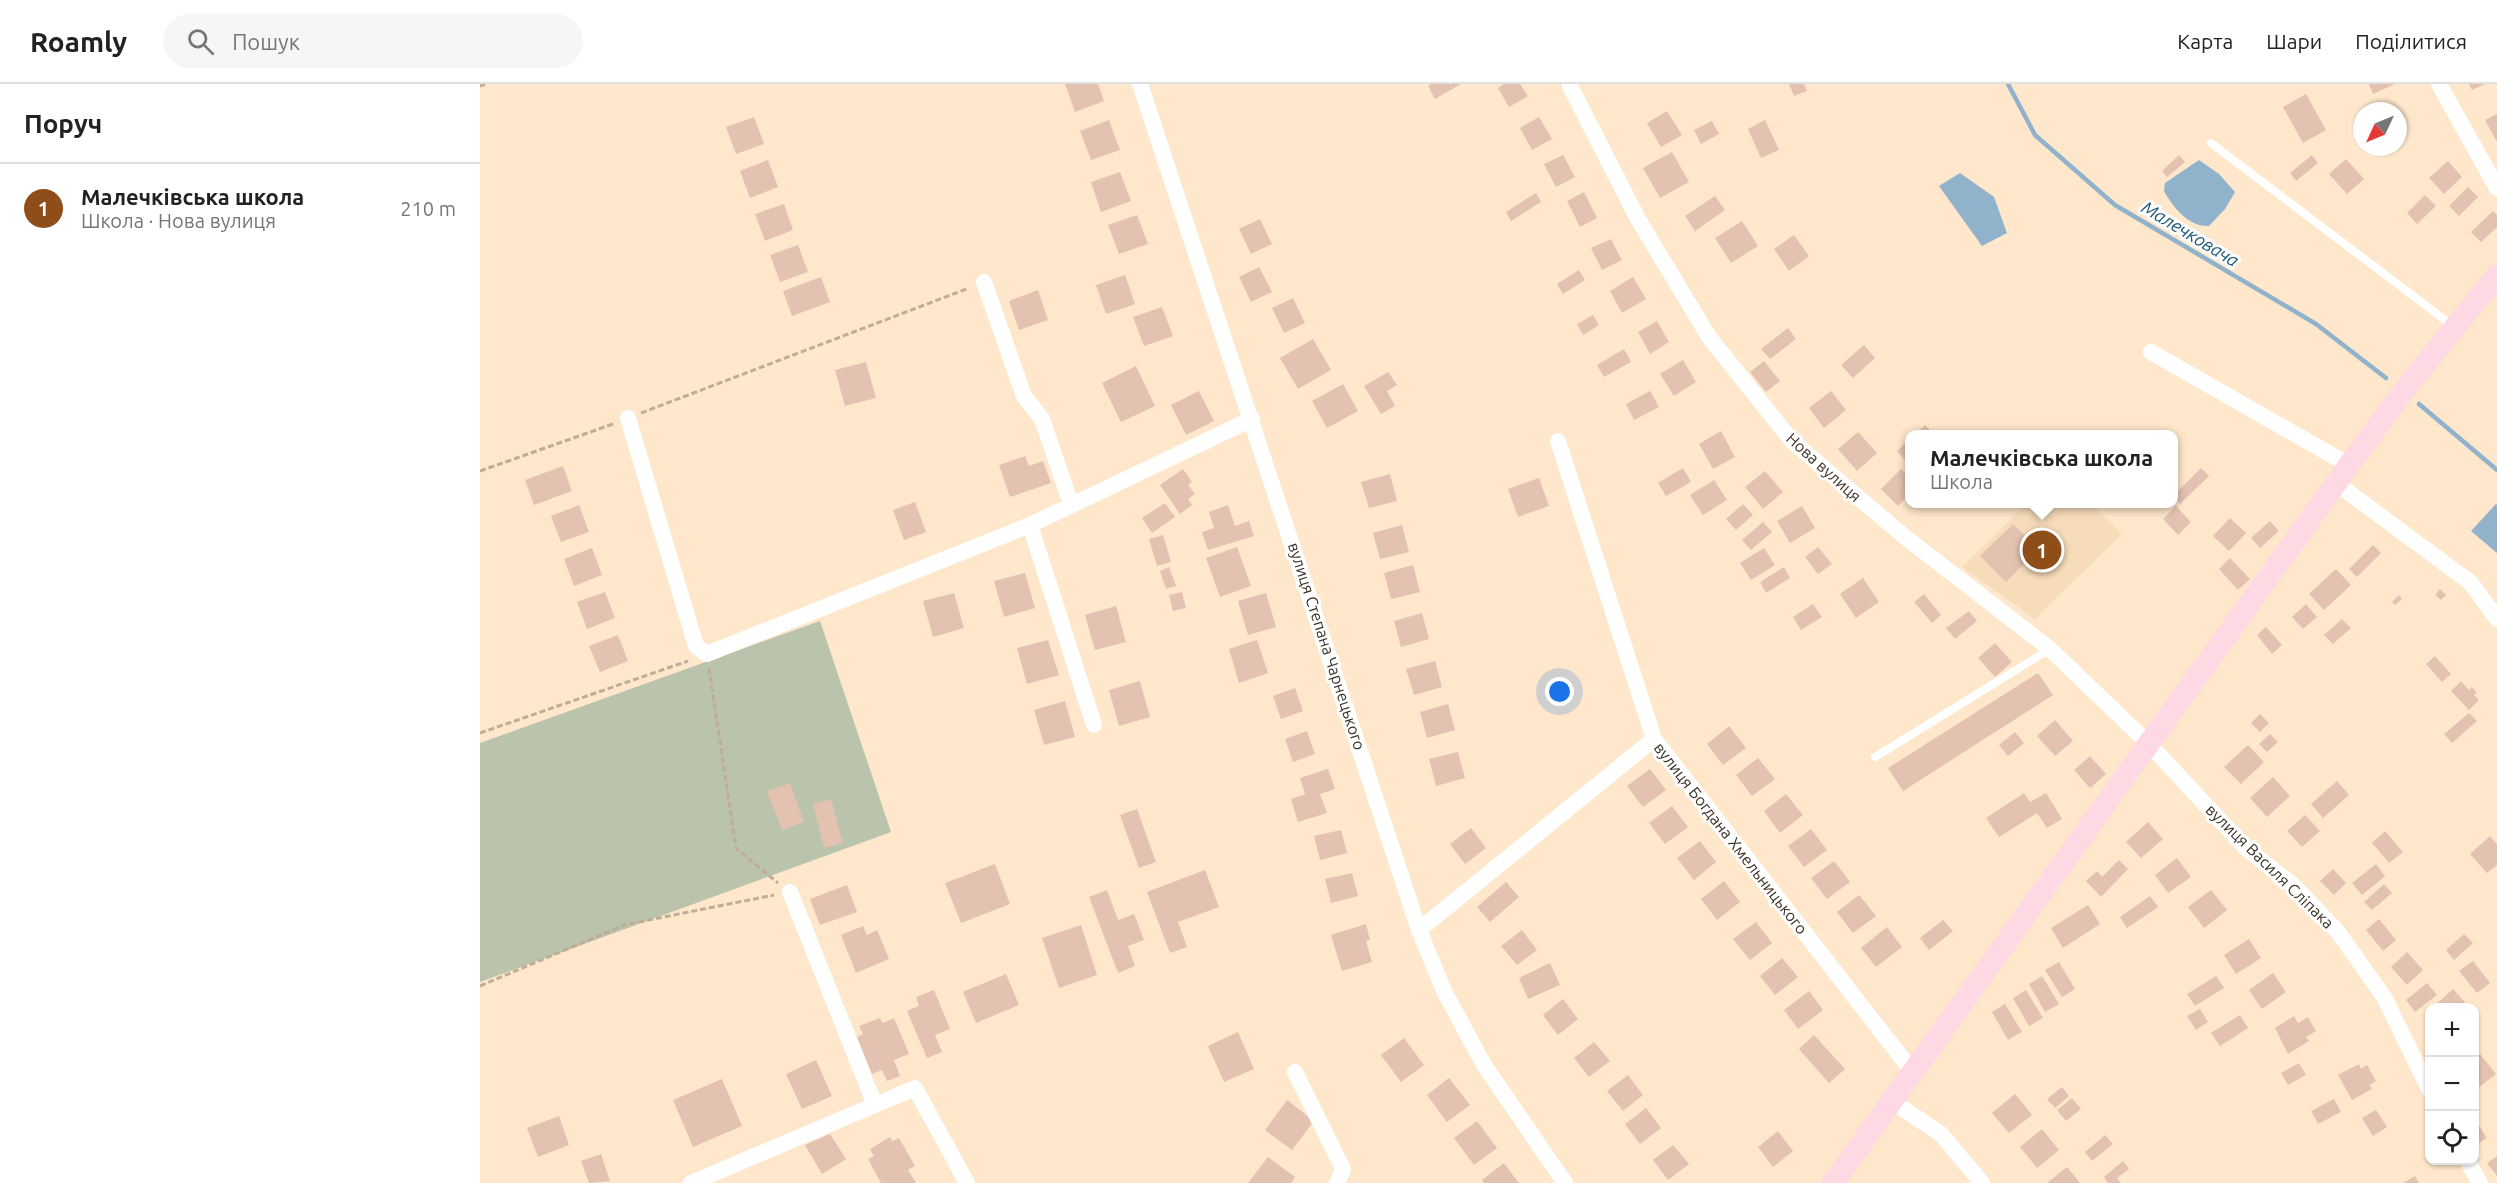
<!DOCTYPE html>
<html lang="uk">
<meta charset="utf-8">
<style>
:root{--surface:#fff;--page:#f6f6f6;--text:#222;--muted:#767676;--line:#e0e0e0;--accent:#8f4e19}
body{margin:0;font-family:Ubuntu,sans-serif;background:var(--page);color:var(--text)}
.controls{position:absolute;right:18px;bottom:18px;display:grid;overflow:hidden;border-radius:12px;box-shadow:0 2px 4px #0004}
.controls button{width:54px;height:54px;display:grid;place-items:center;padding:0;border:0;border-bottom:2px solid var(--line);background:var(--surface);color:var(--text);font:30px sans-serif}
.compass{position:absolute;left:1873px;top:18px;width:54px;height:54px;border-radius:50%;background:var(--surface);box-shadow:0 2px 4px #0004;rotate:226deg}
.you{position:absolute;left:1080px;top:608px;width:21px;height:21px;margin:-15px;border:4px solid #fff;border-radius:50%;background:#1a73e8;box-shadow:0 0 0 9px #1a73e833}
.badge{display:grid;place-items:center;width:39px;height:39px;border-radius:50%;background:var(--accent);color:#fff;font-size:20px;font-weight:700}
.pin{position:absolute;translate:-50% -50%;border:3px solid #fff;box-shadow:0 2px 6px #0006}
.popup{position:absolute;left:1425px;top:346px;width:273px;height:78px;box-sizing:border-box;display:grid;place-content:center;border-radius:12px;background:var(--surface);filter:drop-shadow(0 2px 4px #0005);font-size:20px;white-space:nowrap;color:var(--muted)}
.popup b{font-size:22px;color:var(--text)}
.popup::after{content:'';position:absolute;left:50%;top:100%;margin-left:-12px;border:12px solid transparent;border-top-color:var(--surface)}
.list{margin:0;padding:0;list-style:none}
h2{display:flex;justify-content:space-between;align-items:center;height:78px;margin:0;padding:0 24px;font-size:26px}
h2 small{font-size:20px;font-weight:400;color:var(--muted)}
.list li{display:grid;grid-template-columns:39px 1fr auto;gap:18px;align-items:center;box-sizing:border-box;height:90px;padding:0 24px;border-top:2px solid var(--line)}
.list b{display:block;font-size:22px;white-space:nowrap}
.list p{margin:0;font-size:20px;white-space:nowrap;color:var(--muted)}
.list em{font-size:20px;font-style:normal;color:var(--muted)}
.icon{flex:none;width:33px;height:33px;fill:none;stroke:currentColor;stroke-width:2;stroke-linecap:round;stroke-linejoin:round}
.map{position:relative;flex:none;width:2017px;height:1099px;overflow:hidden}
header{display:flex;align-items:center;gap:36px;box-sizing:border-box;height:84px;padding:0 30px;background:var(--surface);border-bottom:2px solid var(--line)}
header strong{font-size:28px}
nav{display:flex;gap:33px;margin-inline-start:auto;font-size:21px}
.search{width:420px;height:54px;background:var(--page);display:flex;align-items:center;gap:15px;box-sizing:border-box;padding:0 21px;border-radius:33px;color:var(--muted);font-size:22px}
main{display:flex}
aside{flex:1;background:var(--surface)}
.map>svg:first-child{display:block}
</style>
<header>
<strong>Roamly</strong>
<div class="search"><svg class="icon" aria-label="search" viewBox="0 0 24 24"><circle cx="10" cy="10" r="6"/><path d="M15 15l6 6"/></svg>Пошук</div>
<nav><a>Карта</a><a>Шари</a><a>Поділитися</a></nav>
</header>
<main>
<aside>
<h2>Поруч<small></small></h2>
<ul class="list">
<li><span class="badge">1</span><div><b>Малечківська школа</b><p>Школа · Нова вулиця</p></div><em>210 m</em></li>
</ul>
</aside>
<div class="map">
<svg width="2017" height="1099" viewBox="0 0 2017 1099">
<rect width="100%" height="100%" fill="#fee7cb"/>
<polygon fill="#f7dcba" points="1546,420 1611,420 1642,450 1555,535 1482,483"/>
<polygon fill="#bac3ac" points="340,537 411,748 0,898 0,659"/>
<g fill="#90b2ca">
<path d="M1719 76 1739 90 1755 108 1745 125 1729 142C1708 143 1693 123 1684 107L1685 99Z"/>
<polygon points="1480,89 1514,113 1527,149 1502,162 1459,102"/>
<polygon points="2016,420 2017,421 2017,469 1991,447"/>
</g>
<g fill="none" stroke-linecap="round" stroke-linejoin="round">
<g stroke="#90b2ca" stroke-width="4.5">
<polyline points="1528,0 1555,51 1635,121 1836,240 1906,294"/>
<polyline points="1939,320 2017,386"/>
</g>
</g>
<g fill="#e3c2b1">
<polygon points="585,0 618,0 624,17 595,28"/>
<polygon points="951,0 981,0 955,15 948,2"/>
<polygon points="1024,0 1040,0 1048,12 1029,23 1018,4"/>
<polygon points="1309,0 1324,0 1327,7 1314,12"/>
<polygon points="1889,0 1915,0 1893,10"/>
<polygon points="1989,0 2005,0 1992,6"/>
<polygon points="1826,10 1846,46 1823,59 1803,23"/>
<polygon points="1187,27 1202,51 1181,63 1167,39"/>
<polygon points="2017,30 2017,58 2005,36"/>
<polygon points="274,33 284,60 256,70 246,43"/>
<polygon points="1059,33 1072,55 1052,66 1040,44"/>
<polygon points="629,36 640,66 611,76 600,47"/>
<polygon points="1285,36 1299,66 1281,74 1268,45"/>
<polygon points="1232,37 1239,50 1221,60 1214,46"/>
<polygon points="1192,68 1209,98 1180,114 1163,84"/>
<polygon points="1083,71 1095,93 1076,103 1064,80"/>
<polygon points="1699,71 1705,78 1687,93 1682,87"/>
<polygon points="1832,71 1838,79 1816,97 1810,89"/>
<polygon points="1866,75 1884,95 1867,110 1849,90"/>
<polygon points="288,76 298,103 270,114 260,87"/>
<polygon points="1968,77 1982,93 1964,110 1949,94"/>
<polygon points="640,88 651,117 621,128 611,98"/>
<polygon points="1988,103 1998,113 1979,132 1969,122"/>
<polygon points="1104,108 1117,134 1100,143 1087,117"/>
<polygon points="1056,109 1061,118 1031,137 1026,128"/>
<polygon points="1945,111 1956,122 1937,140 1927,129"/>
<polygon points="1235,112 1245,126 1215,147 1205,132"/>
<polygon points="304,120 313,146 285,157 275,130"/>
<polygon points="2013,127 2017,131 2017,143 2001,158 1991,148"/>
<polygon points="657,131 668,160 639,170 628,141"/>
<polygon points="780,135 792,160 771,170 759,145"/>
<polygon points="1262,137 1278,162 1251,179 1235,154"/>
<polygon points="1314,151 1329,172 1309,187 1294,165"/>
<polygon points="1131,155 1142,176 1122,186 1111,164"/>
<polygon points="318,161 328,188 300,198 290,171"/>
<polygon points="779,183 792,208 771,218 759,193"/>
<polygon points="1099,186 1105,196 1083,210 1077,200"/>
<polygon points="645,191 655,220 626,230 616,201"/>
<polygon points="341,193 350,218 312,232 303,207"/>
<polygon points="1153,193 1166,215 1142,229 1130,207"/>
<polygon points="558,206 568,236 539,246 529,217"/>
<polygon points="813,214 825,239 804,249 792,224"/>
<polygon points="682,223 693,252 664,262 653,233"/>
<polygon points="1113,231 1119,241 1103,251 1097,240"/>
<polygon points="1177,237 1189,258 1170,270 1158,248"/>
<polygon points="1308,244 1316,255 1290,275 1281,265"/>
<polygon points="833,255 851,286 818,305 800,274"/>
<polygon points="1384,261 1395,274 1373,294 1361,281"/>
<polygon points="1144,265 1151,278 1124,293 1117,281"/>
<polygon points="1203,276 1216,298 1194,312 1180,290"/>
<polygon points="1284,277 1300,297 1286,308 1270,288"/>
<polygon points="386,278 396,314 365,322 355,286"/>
<polygon points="656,282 675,322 641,338 622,299"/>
<polygon points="908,288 917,301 907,307 915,322 901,330 884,302"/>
<polygon points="863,300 878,327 847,344 832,317"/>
<polygon points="719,307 734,337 706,351 691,321"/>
<polygon points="1170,307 1179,323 1154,336 1146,320"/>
<polygon points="1351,307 1366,326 1344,344 1329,324"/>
<polygon points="1445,341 1454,350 1435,350"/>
<polygon points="1241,347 1255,373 1233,385 1219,360"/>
<polygon points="1378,348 1397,369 1377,387 1358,365"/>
<polygon points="1430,355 1430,375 1427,378 1417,367"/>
<polygon points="545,372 549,382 563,377 571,399 530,413 519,381"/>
<polygon points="83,382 92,407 54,421 45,396"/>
<polygon points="1203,384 1211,398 1186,412 1178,399"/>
<polygon points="1721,384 1729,392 1700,420 1694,411"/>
<polygon points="703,385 712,398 708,401 715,410 708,415 712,421 700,430 680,401"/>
<polygon points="1421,385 1430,394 1430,409 1418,422 1401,405"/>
<polygon points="1285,387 1303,408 1283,425 1265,403"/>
<polygon points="910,390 917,417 889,424 881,398"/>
<polygon points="1059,394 1069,422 1038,433 1028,405"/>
<polygon points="1234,396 1247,416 1223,431 1210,411"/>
<polygon points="435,418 446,448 424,456 413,426"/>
<polygon points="685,419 695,433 672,449 662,434"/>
<polygon points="1263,420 1273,431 1256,446 1246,435"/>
<polygon points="99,421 109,448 81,458 71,432"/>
<polygon points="748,421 755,442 769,437 774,452 728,466 722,448 734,444 729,428"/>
<polygon points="1322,422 1335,444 1310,459 1297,437"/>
<polygon points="1696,422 1711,438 1698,451 1683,435"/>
<polygon points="1750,434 1766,449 1749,467 1733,452"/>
<polygon points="1790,437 1799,447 1780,464 1771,454"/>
<polygon points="1283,438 1292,448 1271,466 1262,456"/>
<polygon points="1533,440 1559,465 1526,498 1500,472"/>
<polygon points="922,441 929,468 900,475 893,449"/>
<polygon points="683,451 691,478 677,482 669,455"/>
<polygon points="1893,461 1901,469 1877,493 1869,485"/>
<polygon points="757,463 771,502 740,513 726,474"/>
<polygon points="1338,463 1352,480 1338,490 1325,473"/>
<polygon points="112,464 122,491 94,502 84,475"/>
<polygon points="1284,464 1295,481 1271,496 1260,479"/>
<polygon points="1750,474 1770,495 1758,506 1739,485"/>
<polygon points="933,481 940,508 911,515 904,489"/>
<polygon points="689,483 696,502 686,505 680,487"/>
<polygon points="1304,483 1310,494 1286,509 1280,498"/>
<polygon points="1856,485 1871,501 1844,526 1829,510"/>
<polygon points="545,489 555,524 524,533 514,497"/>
<polygon points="1383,494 1399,518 1376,534 1360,510"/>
<polygon points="1960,505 1966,511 1961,516 1955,511"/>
<polygon points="125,508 135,534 107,545 97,518"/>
<polygon points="702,508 706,524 693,527 689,511"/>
<polygon points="474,509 484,544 453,553 443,517"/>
<polygon points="786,509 796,543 768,551 758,517"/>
<polygon points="1444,510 1461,531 1452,539 1434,518"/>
<polygon points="1919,511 1922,515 1915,521 1912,518"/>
<polygon points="1333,520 1342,533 1321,546 1313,533"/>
<polygon points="1826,520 1837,533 1823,545 1812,533"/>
<polygon points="636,522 646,558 615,566 605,531"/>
<polygon points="1489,527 1497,537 1475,555 1466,544"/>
<polygon points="942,529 949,555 921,563 914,537"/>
<polygon points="1862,535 1871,544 1853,560 1844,551"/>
<polygon points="1786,543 1802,561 1792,570 1777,551"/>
<polygon points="138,551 148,577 120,588 109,562"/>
<polygon points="568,556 579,591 547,600 537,564"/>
<polygon points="777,556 788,589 759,599 749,565"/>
<polygon points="1515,559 1532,578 1515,593 1498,574"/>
<polygon points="1955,572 1971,590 1962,598 1946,580"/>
<polygon points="955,577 962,603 934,611 926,585"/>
<polygon points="1558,589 1573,611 1423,707 1408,684"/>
<polygon points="660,597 670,633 639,642 629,606"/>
<polygon points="1981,597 1989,606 1992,603 1997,609 1994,611 1999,616 1989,626 1971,607"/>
<polygon points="815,604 823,627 801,635 793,612"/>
<polygon points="585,617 595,653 564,661 554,626"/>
<polygon points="968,620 975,646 947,654 940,628"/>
<polygon points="1989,629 1997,637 1972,659 1964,650"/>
<polygon points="1780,630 1789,639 1780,648 1771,639"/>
<polygon points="1575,636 1593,657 1575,672 1557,652"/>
<polygon points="1249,642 1266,664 1243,681 1227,660"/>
<polygon points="827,647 835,670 813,678 805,655"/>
<polygon points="1535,648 1544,659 1528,672 1519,661"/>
<polygon points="1790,650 1798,658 1787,668 1779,660"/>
<polygon points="1768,661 1784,678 1761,700 1744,683"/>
<polygon points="978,668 985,694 956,702 949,675"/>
<polygon points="1610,672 1626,690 1610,704 1594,686"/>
<polygon points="1278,674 1295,695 1272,712 1256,691"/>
<polygon points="848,685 855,705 840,710 847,729 818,738 811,715 825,710 820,694"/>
<polygon points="1170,685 1186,706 1163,723 1147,702"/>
<polygon points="1793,693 1810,712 1787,733 1770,714"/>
<polygon points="1857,697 1869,711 1843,734 1831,720"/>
<polygon points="310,699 324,738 302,746 287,707"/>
<polygon points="1544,709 1550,718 1566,709 1582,735 1567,744 1557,729 1519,753 1506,734"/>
<polygon points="1306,710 1323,731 1300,749 1284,727"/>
<polygon points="351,715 363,759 344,764 333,720"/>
<polygon points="1192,722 1208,743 1185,760 1169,739"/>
<polygon points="657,725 676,778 659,784 640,731"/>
<polygon points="1825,731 1840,747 1822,763 1807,747"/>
<polygon points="1668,738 1683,755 1661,774 1646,758"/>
<polygon points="991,744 1006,764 985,780 970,760"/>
<polygon points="1331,745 1347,766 1324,783 1308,762"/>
<polygon points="861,746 867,769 840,776 834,752"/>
<polygon points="1905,747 1923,768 1909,779 1892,759"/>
<polygon points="2010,752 2017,760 2017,781 2007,789 1990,770"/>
<polygon points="1220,757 1236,778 1214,796 1197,774"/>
<polygon points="1697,774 1711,793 1688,809 1675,791"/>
<polygon points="1639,776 1648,785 1621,813 1606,797 1617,787 1622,793"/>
<polygon points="1354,777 1370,798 1347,815 1331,794"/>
<polygon points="515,780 530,820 481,839 465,799"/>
<polygon points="1896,780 1905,792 1882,811 1872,799"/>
<polygon points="1853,785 1866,799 1854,811 1840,797"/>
<polygon points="725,786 739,823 698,838 707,863 690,869 667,808"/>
<polygon points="872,789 878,812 851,819 845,795"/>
<polygon points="1244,797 1260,818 1237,836 1221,815"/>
<polygon points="1026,798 1039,813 1010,838 997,823"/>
<polygon points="1904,800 1912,809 1892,826 1884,818"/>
<polygon points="367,801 377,828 340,841 330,815"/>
<polygon points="627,806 638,836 654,830 664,856 648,862 655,882 638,889 609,813"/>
<polygon points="1731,806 1747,826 1724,844 1708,823"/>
<polygon points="1379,811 1396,832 1373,849 1357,828"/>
<polygon points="1670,812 1678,823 1647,844 1640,833"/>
<polygon points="1608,821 1620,840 1583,864 1571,844"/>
<polygon points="1899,835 1916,856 1903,867 1886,846"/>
<polygon points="1463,836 1473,847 1449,866 1440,854"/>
<polygon points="1276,838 1292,859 1270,876 1253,855"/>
<polygon points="886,840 890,856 886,857 892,878 862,887 851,851"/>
<polygon points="601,841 617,891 579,904 562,854"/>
<polygon points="383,842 387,851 397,846 409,875 376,889 361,851"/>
<polygon points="1407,843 1422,863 1396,883 1381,864"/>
<polygon points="1042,846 1057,866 1037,881 1021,862"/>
<polygon points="1984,850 1993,859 1974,876 1966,866"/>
<polygon points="1769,855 1781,874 1756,890 1744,871"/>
<polygon points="1927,868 1943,886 1927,901 1911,883"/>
<polygon points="1302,874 1318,893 1295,911 1280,892"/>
<polygon points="1993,877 2010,899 1997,909 1979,887"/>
<polygon points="1579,878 1595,905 1582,913 1565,886"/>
<polygon points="1070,879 1080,901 1048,915 1039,894"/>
<polygon points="1793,889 1806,908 1782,925 1769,906"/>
<polygon points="526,890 539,921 496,939 483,908"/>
<polygon points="1562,892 1579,920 1565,928 1549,900"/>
<polygon points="1736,892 1744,904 1715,922 1707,910"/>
<polygon points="1947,899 1957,911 1935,928 1926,916"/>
<polygon points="1973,905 1990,924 1952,924"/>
<polygon points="454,906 470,945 455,951 462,968 447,974 427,927 439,922 436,913"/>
<polygon points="1546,906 1563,934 1549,942 1533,914"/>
<polygon points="1329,907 1343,926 1318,945 1304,926"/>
<polygon points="1083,915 1098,935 1078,951 1063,931"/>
<polygon points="1525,920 1542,948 1528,956 1512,928"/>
<polygon points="1720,925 1728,938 1716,946 1707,932"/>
<polygon points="1760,931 1768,944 1740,962 1731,949"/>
<polygon points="1814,932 1818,939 1828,933 1836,947 1826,953 1829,957 1808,970 1795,944"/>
<polygon points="400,934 403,939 414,934 429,970 414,976 420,992 407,997 402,986 392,990 377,953 383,950 379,942"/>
<polygon points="758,948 774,985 744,998 728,962"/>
<polygon points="1334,951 1365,985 1349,999 1319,965"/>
<polygon points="924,954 944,981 921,998 901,971"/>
<polygon points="1114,958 1130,977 1109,993 1094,974"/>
<polygon points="2000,970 2016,990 1994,1007 1994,975"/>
<polygon points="336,976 352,1012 322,1025 306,990"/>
<polygon points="1819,979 1826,991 1808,1001 1801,989"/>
<polygon points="1879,980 1881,985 1887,981 1896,997 1889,1001 1892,1005 1872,1016 1858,991"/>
<polygon points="1148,991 1163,1011 1143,1027 1127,1007"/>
<polygon points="969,994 990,1021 967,1038 947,1011"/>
<polygon points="242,995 262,1042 213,1063 193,1016"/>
<polygon points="1582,1003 1589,1012 1575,1024 1567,1015"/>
<polygon points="1535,1010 1552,1031 1529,1049 1512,1029"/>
<polygon points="1592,1014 1601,1025 1586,1037 1577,1026"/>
<polygon points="1854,1015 1861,1028 1838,1040 1831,1027"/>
<polygon points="807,1016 834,1037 812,1066 785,1046"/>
<polygon points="1166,1024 1181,1044 1160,1060 1145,1040"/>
<polygon points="1896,1026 1907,1043 1893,1052 1882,1034"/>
<polygon points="79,1032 89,1061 58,1073 47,1044"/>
<polygon points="1994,1034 2007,1054 1996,1061 1994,1058"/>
<polygon points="997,1037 1017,1064 994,1081 974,1054"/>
<polygon points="1562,1045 1579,1066 1557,1084 1540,1063"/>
<polygon points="1298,1047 1313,1067 1293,1083 1278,1063"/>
<polygon points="350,1050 366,1075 342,1090 325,1061"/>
<polygon points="1625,1051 1633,1060 1612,1077 1605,1068"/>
<polygon points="410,1053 412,1057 419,1054 435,1082 428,1086 436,1099 401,1099 388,1075 394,1072 390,1065"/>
<polygon points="1193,1061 1209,1080 1188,1096 1173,1076"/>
<polygon points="121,1070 130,1097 109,1099 101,1077"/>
<polygon points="2017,1072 2017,1092 2007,1079"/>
<polygon points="788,1073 815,1093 811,1099 768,1099"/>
<polygon points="1643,1077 1649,1085 1637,1094 1641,1099 1628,1099 1624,1093"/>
<polygon points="1024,1079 1039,1099 1004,1099 1002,1096"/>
<polygon points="1587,1083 1600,1099 1567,1099"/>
<polygon points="1935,1092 1939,1099 1923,1099"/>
</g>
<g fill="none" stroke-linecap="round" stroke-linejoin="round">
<g stroke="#bfad96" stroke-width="3" stroke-dasharray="6 3" stroke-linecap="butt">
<polyline points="0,2 5,0"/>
<polyline points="161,329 489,204"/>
<polyline points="0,387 133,340"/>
<polyline points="229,584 256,764 298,799"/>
<polyline points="0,649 208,577"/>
<polyline points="0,902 144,841 294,811"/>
</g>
<g stroke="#fff" stroke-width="8">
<polyline points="1731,59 1973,242"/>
<polyline points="1395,673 1570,565"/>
</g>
<g stroke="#fff" stroke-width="16">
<polyline points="660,0 939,846 964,907 1004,981 1085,1099"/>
<polyline points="1089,0 1158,135 1229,253 1312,357 1425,453 1570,565 1669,660 1767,765 1813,801 1858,848 1904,913 1950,1007"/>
<polyline points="1959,0 2017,104"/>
<polyline points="504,198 544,312 562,335 591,420"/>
<polyline points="1671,268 1869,381"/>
<polyline points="148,334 216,562 227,570 550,441 772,335"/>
<polyline points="1078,357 1174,655 1432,987"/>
<polyline points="1856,399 1991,499 2017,535"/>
<polyline points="550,441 614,641"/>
<polyline points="310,808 395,1021"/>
<polyline points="939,846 1174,655"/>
<polyline points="815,988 863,1085 857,1099"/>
<polyline points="1410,1016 1461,1050 1502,1099"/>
<polyline points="1987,1076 2000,1099"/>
<polyline points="211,1099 435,1004 487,1099"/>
</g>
<polyline stroke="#fed8e3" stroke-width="22" points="1353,1099 1869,381 1932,296 2017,191"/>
</g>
<g text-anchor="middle" stroke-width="6" stroke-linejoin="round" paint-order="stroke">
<g font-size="16" fill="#383025" stroke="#fff">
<text transform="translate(1344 383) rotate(42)" y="6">Нова вулиця</text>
<text transform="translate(847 562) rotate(72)" y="6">вулиця Степана Чарнецького</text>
<text transform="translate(1251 754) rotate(52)" y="6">вулиця Богдана Хмельницького</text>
<text transform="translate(1790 782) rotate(44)" y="6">вулиця Василя Сліпака</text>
</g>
<g font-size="18" font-style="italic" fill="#1e587a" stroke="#fff">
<text transform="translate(1710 150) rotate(31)" y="6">Малечковача</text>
</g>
</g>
</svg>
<div class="controls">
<button>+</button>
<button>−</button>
<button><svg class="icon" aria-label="locate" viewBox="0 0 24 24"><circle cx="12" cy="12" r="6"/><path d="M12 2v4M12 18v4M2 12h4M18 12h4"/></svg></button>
</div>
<svg class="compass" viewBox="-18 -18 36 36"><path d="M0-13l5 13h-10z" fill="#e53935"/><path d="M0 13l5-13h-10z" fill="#767676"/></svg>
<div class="you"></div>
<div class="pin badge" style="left:1562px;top:466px">1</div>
<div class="popup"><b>Малечківська школа</b>Школа</div>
</div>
</main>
